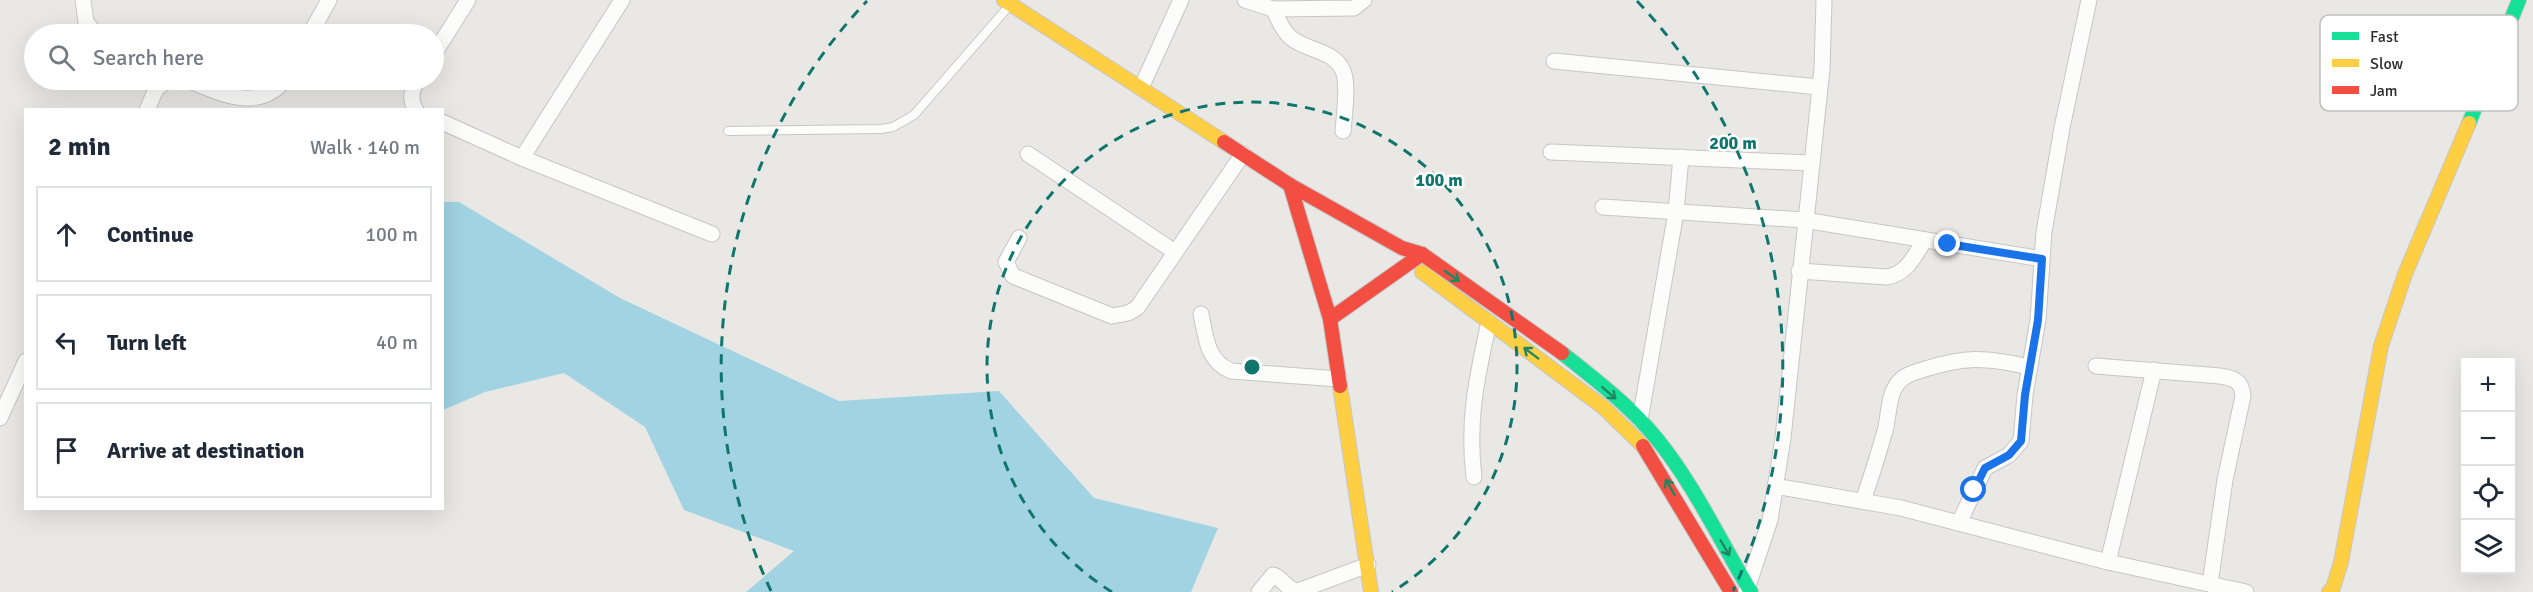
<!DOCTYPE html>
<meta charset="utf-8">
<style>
:root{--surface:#fff;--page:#f2f2f3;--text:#1f2937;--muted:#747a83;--line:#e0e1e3}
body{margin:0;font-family:Signika,sans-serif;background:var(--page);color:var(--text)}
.controls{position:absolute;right:18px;bottom:18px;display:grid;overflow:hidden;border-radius:0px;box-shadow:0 6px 24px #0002}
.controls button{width:54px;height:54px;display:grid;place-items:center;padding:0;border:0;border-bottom:2px solid var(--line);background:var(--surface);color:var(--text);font:30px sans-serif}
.stop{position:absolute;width:18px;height:18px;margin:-14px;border:4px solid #1a73e8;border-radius:50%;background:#fff}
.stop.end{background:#1a73e8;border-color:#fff;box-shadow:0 2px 6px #0008}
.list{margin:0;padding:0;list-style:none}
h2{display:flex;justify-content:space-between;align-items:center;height:78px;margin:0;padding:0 24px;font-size:26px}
h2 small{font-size:20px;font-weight:400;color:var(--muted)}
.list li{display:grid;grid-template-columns:39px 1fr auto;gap:18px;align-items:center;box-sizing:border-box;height:96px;margin:0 12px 12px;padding:0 12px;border:2px solid var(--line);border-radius:0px}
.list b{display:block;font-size:22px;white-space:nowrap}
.list em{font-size:20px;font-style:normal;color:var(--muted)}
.icon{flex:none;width:33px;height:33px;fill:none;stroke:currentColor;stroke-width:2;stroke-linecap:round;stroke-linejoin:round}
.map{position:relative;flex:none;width:2533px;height:592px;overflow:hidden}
.search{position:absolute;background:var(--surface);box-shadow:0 6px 24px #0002;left:24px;top:24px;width:420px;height:66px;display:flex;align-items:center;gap:15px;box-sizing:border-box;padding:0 21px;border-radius:33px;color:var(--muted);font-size:22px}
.panel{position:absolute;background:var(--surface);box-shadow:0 6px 24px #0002;left:24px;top:108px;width:420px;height:402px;border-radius:0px}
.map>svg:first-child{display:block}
</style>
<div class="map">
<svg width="2533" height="592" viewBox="0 0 2533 592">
<rect width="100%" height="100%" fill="#eae8e5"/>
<polygon fill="#a1d3e3" points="443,202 459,202 620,298 839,401 999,391 1094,498 1218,528 1191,592 746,592 794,551 684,510 645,427 564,373 485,392 443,410"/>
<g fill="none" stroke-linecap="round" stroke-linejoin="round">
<g stroke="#c7c6c7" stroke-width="10">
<polyline id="lane" points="728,131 881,129 893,127 914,115 1009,6"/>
</g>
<g stroke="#c7c6c7" stroke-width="17">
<g id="street">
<polyline points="83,0 86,22 96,34"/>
<polyline points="1245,0 1273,9 1354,8 1364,0"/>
<path d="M1273 9C1278 18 1282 30 1290 37 1305 51 1334 49 1343 71 1349 85 1344 116 1343 131"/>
<polyline points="310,34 329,0"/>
<polyline points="434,54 468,0"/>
<polyline points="1554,61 1819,87"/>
<path d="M187 80C221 93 257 113 285 80"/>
<polyline points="1141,88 1181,0"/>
<polyline points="147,110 156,89 167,80"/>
<path d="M416 110C409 100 412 89 417 80"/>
<polyline points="442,122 522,158 712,234"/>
<polyline points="1551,152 1811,163"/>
<polyline points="1028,154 1175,252"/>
<polyline points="522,158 622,0"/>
<polyline points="1603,207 1804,220 2042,259"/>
<polyline points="1019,238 1006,262 1013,276 1112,316 1128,313 1137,308 1243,154"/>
<path d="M1799 271 1887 277C1909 272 1913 257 1925 240"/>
<path d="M1201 314C1206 338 1207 361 1231 371L1339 379"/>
<path d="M2096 366 2220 376C2234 378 2242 381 2243 396L2225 480 2210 584"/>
<polyline points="0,418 26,361"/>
<polyline points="1640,420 1676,212 1681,157"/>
<path d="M1474 477C1467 420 1477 377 1489 322"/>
<polyline points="1775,486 1901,508 2108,562 2246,592"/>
<path d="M1863 501C1871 478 1878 455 1885 431 1889 416 1888 395 1898 383 1904 375 1913 373 1922 370 1965 356 1985 357 2029 367"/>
<polyline points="1959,523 1985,468 2009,455 2021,441 2025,395 2038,320 2044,232 2062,128 2089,0"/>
<polyline points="2108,562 2154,370"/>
<path d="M1259 592 1273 575C1283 578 1286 590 1298 591L1368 565"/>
<polyline points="1746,592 1770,520 1783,438 1822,69 1824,0"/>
</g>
</g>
<g stroke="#c7c6c7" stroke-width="16">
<g id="fast">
<polyline points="2469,123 2519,0"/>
<path d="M1562 353C1596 380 1630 406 1657 439 1695 486 1720 541 1751 592"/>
</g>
</g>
<g stroke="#c7c6c7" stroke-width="16">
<g id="slow">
<polyline points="1004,0 1224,142"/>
<polyline points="1422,272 1603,407 1643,446"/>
<polyline points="1340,386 1371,592"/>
<polyline points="2329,592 2333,588 2341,562 2381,346 2405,274 2469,123"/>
</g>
</g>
<g stroke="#c7c6c7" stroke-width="16">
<g id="jam">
<polyline points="1224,142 1290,185 1402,248 1422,254 1562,353"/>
<polyline points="1290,185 1330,319 1340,386"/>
<polyline points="1330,319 1422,254"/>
<polyline points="1643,446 1731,592"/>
</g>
</g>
<use href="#lane" stroke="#fcfcfb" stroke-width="8"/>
<use href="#street" stroke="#fcfcfb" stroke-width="15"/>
<use href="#fast" stroke="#16e098" stroke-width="14"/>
<use href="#slow" stroke="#ffcf43" stroke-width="14"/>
<use href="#jam" stroke="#f24e42" stroke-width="14"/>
</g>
<defs><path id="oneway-shaft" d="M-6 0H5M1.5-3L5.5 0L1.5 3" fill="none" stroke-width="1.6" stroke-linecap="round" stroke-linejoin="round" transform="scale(1.5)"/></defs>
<g stroke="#228662">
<use href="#oneway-shaft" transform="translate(1452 276) rotate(36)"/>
<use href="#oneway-shaft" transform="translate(1531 353) rotate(-143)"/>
<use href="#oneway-shaft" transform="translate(1609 393) rotate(41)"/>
<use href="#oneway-shaft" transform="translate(1670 487) rotate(-120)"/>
<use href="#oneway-shaft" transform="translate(1725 548) rotate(60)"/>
</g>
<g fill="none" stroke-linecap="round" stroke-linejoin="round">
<polyline stroke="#1a73e8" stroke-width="8" points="1948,244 2042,259 2038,320 2025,395 2021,441 2009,455 1985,468 1974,490"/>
</g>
<g fill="none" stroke="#0f766e" stroke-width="3" stroke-dasharray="10 8">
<path d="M1112 592A265 265 0 1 1 1392 592"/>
<path d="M771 591A531 531 0 0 1 867 1M1637 1A531 531 0 0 1 1733 591"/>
</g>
<rect x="2320" y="15" width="198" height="96" rx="9" fill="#fff" stroke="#c0c0c0" stroke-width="1.5"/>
<rect x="2332" y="32" width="27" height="8" fill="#16e098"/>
<rect x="2332" y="59" width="27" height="8" fill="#ffcf43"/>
<rect x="2332" y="86" width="27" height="8" fill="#f24e42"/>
<g font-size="16" fill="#2d2d2d">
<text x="2370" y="42">Fast</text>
<text x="2370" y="69">Slow</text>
<text x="2370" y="96">Jam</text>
</g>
<circle cx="1252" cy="367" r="9" fill="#0f766e" stroke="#fff" stroke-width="3"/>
<g font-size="18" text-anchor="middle" font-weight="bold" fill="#0f766e" stroke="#fff" stroke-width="5" stroke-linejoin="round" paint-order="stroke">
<text x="1733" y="149">200 m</text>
<text x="1439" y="186">100 m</text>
</g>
</svg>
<div class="controls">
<button>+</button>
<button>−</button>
<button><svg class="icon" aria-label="locate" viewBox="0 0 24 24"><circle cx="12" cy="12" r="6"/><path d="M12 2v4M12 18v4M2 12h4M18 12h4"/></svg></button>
<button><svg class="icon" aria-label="layers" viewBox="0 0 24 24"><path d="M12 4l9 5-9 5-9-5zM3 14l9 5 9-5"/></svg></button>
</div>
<div class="stop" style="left:1974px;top:490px"></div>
<div class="stop end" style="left:1948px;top:244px"></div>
<div class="search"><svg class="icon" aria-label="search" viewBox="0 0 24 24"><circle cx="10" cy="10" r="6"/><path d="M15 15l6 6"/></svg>Search here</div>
<section class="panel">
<h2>2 min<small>Walk · 140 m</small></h2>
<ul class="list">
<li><svg class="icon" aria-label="ahead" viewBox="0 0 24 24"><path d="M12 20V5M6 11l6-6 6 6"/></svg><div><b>Continue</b></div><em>100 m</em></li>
<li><svg class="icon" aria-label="left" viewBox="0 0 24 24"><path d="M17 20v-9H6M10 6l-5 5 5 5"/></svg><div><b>Turn left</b></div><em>40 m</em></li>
<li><svg class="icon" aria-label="arrive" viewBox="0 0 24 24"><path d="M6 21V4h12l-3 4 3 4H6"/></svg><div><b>Arrive at destination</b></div></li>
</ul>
</section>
</div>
